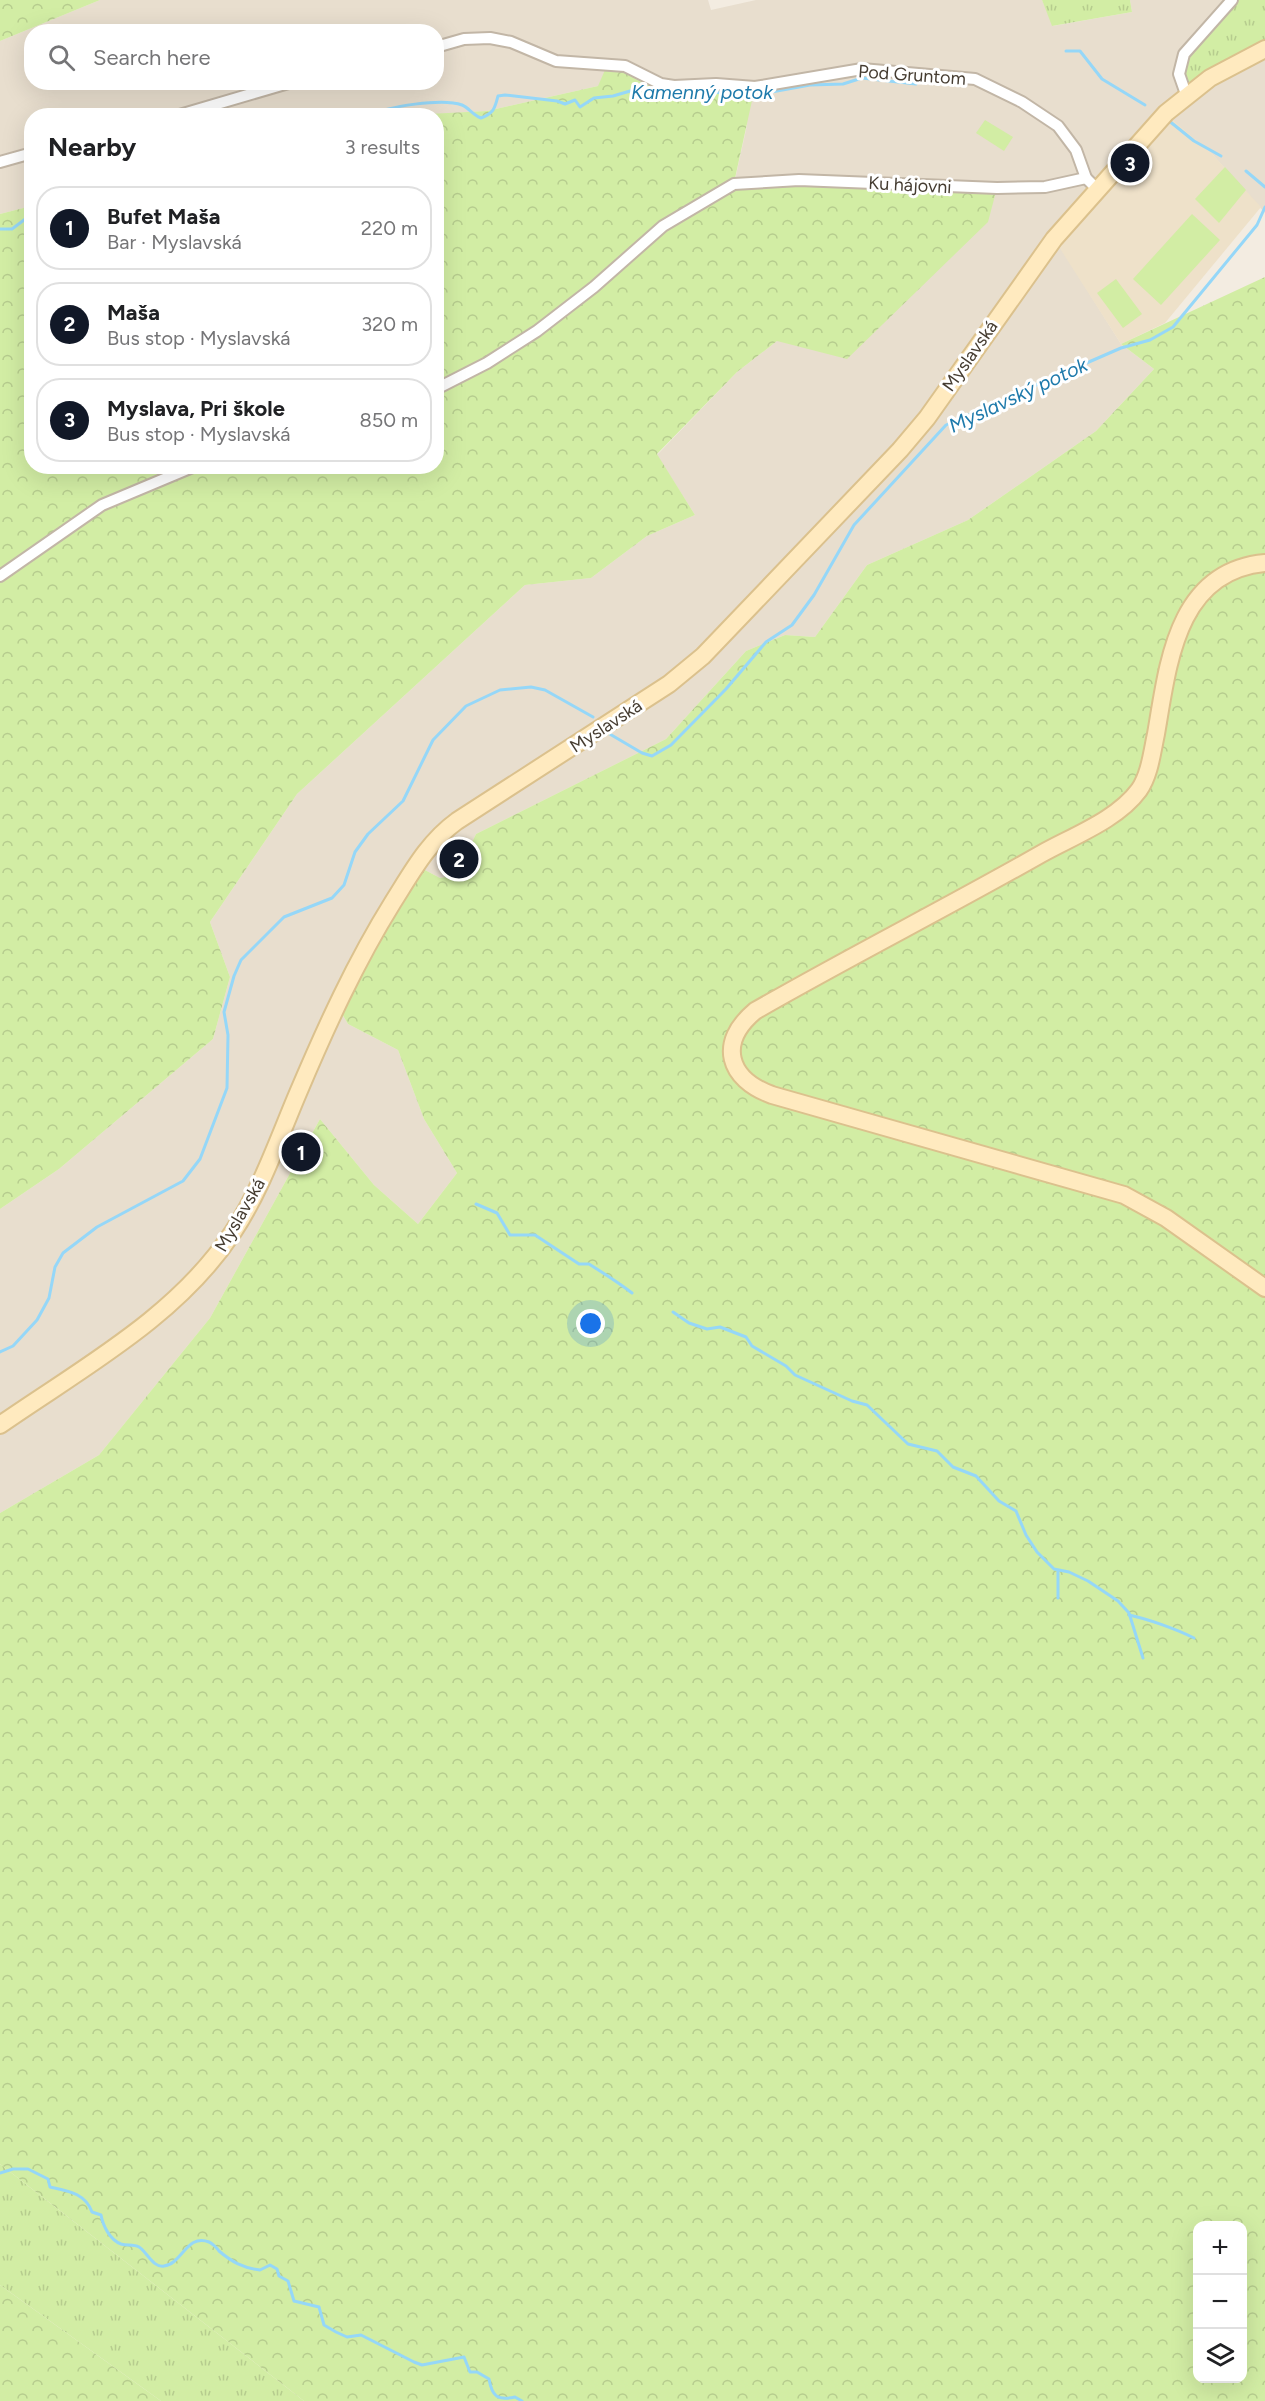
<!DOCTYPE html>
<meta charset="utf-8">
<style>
:root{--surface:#fff;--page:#f6f6f6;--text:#202124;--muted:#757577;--line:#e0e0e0;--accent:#111827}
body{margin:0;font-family:Figtree,sans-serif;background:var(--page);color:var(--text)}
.controls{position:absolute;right:18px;bottom:18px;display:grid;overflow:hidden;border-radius:12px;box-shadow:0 6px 24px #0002}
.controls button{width:54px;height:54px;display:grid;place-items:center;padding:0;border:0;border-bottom:2px solid var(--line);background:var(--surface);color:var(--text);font:30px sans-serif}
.you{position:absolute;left:591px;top:1324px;width:21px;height:21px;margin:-15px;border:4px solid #fff;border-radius:50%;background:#1a73e8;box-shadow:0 0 0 9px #1a73e833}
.badge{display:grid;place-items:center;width:39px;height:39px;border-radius:50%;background:var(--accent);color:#fff;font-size:20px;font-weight:700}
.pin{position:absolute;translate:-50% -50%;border:3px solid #fff;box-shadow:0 2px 6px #0006}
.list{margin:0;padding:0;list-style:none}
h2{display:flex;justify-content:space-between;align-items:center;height:78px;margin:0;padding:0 24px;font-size:26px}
h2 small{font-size:20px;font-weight:400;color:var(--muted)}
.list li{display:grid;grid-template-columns:39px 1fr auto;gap:18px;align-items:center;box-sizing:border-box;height:84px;margin:0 12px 12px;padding:0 12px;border:2px solid var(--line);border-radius:24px}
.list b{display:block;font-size:22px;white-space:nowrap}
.list p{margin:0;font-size:20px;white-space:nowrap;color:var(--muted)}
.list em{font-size:20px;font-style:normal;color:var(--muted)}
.icon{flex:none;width:33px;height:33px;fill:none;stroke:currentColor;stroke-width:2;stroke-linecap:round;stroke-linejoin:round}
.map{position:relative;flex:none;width:1265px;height:2401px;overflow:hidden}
.search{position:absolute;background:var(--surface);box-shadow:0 6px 24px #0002;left:24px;top:24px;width:420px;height:66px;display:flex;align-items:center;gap:15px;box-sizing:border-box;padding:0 21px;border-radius:24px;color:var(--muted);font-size:22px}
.panel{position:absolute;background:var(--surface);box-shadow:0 6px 24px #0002;left:24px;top:108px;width:420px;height:366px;border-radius:24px}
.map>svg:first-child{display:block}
</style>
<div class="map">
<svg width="1265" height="2401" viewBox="0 0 1265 2401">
<defs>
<pattern id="grass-tufts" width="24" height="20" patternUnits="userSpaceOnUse" patternTransform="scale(1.5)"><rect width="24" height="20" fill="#d2eda4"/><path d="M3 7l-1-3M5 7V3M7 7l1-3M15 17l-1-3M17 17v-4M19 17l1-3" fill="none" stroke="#b6cc8e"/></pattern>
<pattern id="forest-crowns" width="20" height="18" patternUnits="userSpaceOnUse" patternTransform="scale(1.5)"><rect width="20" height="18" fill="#d2eda4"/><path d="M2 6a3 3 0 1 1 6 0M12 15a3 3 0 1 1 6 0" fill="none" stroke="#b6cc8e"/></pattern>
</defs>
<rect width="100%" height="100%" fill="#f3ece1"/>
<path fill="#e8dece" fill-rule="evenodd" d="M100 0H708L711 10 756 0H1042L1053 26 1132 12 1130 0H1265V213L1213 155 1165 114 1055 239 1121 344 1154 369 1096 431 968 520 867 565 815 637 785 635 746 651 666 739 476 834 460 867 452 876 440 878 408 861 344 969 332 997 348 1024 398 1050 424 1119 457 1173 418 1224 374 1185 320 1119 210 1318 99 1455 0 1513V1209L59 1169 213 1039 230 977 210 922 297 794 525 585 591 578 647 536 695 515 657 455 737 372 777 341 734 184 747 125 598 86 487 111 408 116H32L31 206 0 214V41ZM32 32H436V82H32Z"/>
<polygon fill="#eee1c9" points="1173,120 1213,155 1261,207 1165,323 1121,344 1059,247"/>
<g fill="url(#grass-tufts)">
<polygon points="1042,0 1130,0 1132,12 1052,26"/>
<polygon points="1232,0 1265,0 1265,49 1186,94 1179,65"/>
<polygon points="0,2164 304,2401 161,2401 0,2285"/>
</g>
<g fill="url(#forest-crowns)" fill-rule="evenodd">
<polygon points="0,0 100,0 0,41"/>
<polygon points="608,63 668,86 755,87 734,183 997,188 988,222 847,359 777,341 737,372 657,454 695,515 647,536 591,578 525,585 297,794 210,922 230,977 213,1039 59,1169 0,1209 0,214 31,206 32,466 436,466 436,116 408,115 487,111 598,86"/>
<path d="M1265 277V2401H304L0 2164V1513L99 1455 210 1318 320 1119 374 1185 418 1224 457 1173 424 1119 398 1050 348 1024 332 997 344 969 408 861 440 878 451 876 460 867 476 834 666 739 746 651 785 635 815 637 867 565 968 520 1096 431 1154 369 1121 344ZM1198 2226H1242V2378H1198Z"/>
<polygon points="0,2285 161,2401 0,2401"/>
</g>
<g fill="#d2eda4">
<polygon points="985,120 1013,137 1004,151 976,133"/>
<polygon points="1225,167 1246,190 1219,223 1195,199"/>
<polygon points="1192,214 1220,240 1161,305 1133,279"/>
<polygon points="1116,279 1142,314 1123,328 1097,293"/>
</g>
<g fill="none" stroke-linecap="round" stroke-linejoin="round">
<g stroke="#95d7f8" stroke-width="3">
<polyline points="1066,51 1080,51 1102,79 1145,105"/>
<path d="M369 116C387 106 443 98 462 105 469 108 473 115 481 118 494 113 495 108 498 96L505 95 557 101 565 104 575 100 580 107 594 98 613 96 637 89 674 96 711 92 755 95 810 85 843 84 862 78 916 84"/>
<polyline points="1168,120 1194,141 1221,156"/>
<polyline points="1246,171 1265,187"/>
<polyline points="0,229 12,229 32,214"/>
<polyline points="608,733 642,753 652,756 671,745 726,689 766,642 792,625 814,595 854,525 946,425 973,413 995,410 1036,385 1121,348 1150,340 1173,327 1257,225 1265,207"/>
<path d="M476 1204 497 1213 510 1235H535L579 1264H589C603 1273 618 1282 632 1293"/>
<polyline points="673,1312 689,1323 707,1329 720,1327 746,1337 752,1346 786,1366 795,1375 852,1401 867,1405 908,1444 937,1451 953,1467 976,1476 999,1501 1016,1511 1026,1535 1037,1552 1054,1569 1069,1572 1088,1581 1118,1601 1129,1613 1143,1658"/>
<polyline points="0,1352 13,1346 37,1320 49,1298 55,1267 63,1253 97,1227 183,1181 200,1159 227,1088 228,1035 224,1012 234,976 241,960 284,917 332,898 344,885 355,852 368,834 403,801 433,740 466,706 500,690 531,687 545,690 593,717"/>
<polyline points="1058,1598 1058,1571"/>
<path d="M1129 1615C1148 1619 1176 1629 1194 1638"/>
<path d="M0 2173 13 2169H28L48 2179 50 2187C68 2191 85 2193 92 2212L101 2215C103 2226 110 2240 121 2244 127 2246 133 2244 139 2247 147 2252 153 2268 164 2266 182 2264 187 2233 209 2242 212 2243 217 2248 219 2251 232 2262 243 2268 260 2270L270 2265 277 2269 279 2276 288 2281 294 2301 319 2307 324 2325 336 2332 347 2337 361 2335 414 2362 422 2365 464 2357 470 2372H477L489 2379C492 2396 497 2401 515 2397L522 2401"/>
</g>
<g stroke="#c2b6a6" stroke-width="14">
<g id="street">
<polyline points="436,47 464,39 490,38 511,42 556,61 625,66 661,84 674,86 716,84 755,87 862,69 975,79 1022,102 1058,126 1076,150 1086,178 1097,189"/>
<polyline points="1186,94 1179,74 1184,54 1232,0"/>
<polyline points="176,116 292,82"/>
<polyline points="0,162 32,153"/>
<polyline points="436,389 487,363 537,331 594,287 663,226 734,184 799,180 997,188 1045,187 1086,178"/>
<polyline points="0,576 102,505 195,466"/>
</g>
</g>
<g stroke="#dbc18d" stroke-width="20">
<g id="secondary">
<path d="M1265 563C1176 571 1168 665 1156 734 1152 752 1150 774 1139 790 1117 820 1073 836 1041 854 946 908 849 957 755 1011 717 1043 728 1079 772 1095L1124 1195 1166 1218 1265 1288"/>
<path d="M0 1425C82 1368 177 1317 233 1232 261 1190 278 1140 298 1093 326 1027 355 963 393 902 412 872 428 842 457 821L669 684 703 656 900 450 927 418 1054 239 1166 113 1210 78 1265 49"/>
</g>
</g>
<use href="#street" stroke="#fff" stroke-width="10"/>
<use href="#secondary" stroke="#ffeabf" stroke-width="16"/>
</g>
<g text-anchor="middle" stroke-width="6" stroke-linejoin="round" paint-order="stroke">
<g font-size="18" fill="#453c31" stroke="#fff">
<text transform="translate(912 75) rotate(4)" y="6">Pod Gruntom</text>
<text transform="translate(910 185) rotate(3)" y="6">Ku hájovni</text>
<text transform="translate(970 356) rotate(-55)" y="6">Myslavská</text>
<text transform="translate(606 726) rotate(-33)" y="6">Myslavská</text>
<text transform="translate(240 1215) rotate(-60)" y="6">Myslavská</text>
</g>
<g font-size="20" font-style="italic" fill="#1e7aab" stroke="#fff">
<text x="702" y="99">Kamenný potok</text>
<text transform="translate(1018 395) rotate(-25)" y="7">Myslavský potok</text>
</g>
</g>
</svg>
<div class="controls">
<button>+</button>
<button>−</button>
<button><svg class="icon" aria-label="layers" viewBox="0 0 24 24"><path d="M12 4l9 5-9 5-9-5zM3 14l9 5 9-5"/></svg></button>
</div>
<div class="you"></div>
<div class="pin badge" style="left:301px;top:1152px">1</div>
<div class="pin badge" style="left:459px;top:859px">2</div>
<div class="pin badge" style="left:1130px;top:163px">3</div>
<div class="search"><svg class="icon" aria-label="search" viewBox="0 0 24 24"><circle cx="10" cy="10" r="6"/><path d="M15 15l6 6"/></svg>Search here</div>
<section class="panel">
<h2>Nearby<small>3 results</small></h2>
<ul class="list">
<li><span class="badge">1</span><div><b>Bufet Maša</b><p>Bar · Myslavská</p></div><em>220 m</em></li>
<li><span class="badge">2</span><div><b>Maša</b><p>Bus stop · Myslavská</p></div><em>320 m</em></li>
<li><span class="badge">3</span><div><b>Myslava, Pri škole</b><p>Bus stop · Myslavská</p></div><em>850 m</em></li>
</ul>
</section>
</div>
